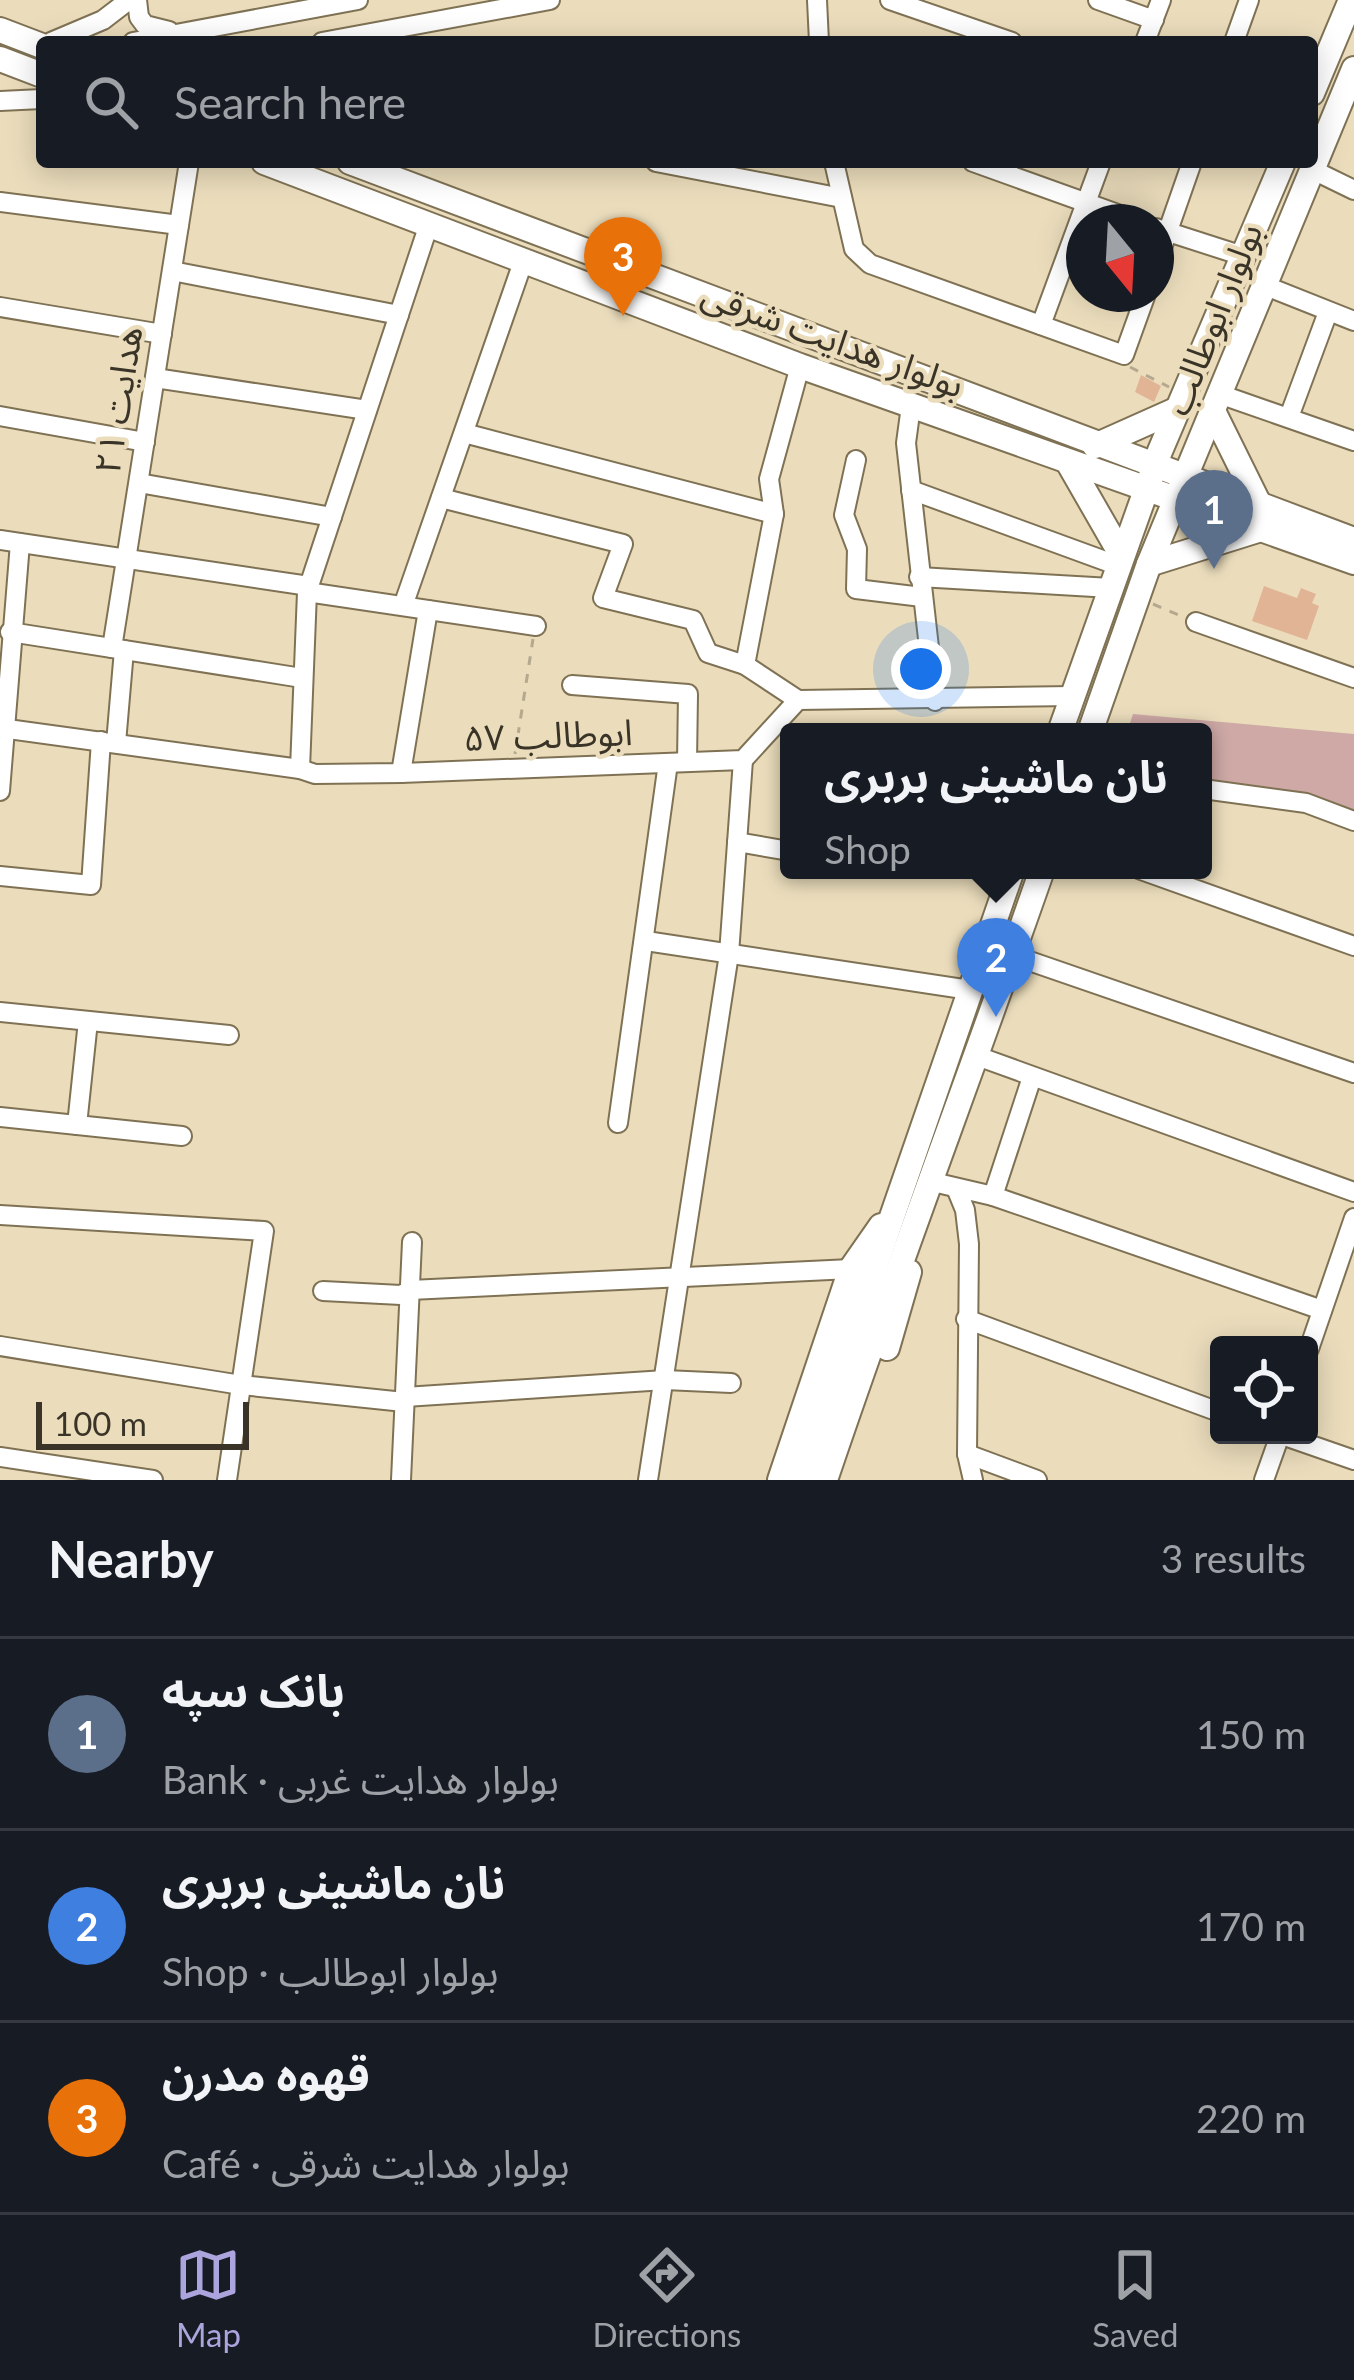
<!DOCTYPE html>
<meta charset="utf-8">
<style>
:root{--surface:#171b24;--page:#242831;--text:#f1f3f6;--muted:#9ea1a6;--line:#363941;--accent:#aca4dc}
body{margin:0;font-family:Lato,"Noto Sans Arabic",sans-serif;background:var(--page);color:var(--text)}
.controls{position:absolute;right:36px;bottom:36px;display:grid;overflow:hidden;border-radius:12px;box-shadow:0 6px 30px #0003}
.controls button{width:108px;height:108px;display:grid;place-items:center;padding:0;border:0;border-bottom:3px solid var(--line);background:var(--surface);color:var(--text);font:60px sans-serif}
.compass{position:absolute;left:1066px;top:204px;width:108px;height:108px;border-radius:50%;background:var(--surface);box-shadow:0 6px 30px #0003;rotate:162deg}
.scale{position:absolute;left:36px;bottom:30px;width:213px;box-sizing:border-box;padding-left:12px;border:6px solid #393427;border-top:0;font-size:33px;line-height:42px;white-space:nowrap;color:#393427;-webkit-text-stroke:9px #ebddbc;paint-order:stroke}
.you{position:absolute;left:921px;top:669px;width:42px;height:42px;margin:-30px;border:9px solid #fff;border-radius:50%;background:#1a73e8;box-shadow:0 0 0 18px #1a73e833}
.badge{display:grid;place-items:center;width:78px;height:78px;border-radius:50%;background:var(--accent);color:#fff;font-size:39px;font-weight:700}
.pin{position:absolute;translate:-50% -99px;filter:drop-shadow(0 3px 6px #0008)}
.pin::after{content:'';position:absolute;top:63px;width:42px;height:36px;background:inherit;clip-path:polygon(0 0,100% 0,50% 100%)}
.popup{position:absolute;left:780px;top:723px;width:432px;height:156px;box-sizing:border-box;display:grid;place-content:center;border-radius:12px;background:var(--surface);filter:drop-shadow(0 3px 9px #0005);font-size:39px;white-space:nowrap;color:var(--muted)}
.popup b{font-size:45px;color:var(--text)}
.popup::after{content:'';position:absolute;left:50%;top:100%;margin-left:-24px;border:24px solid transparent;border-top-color:var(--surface)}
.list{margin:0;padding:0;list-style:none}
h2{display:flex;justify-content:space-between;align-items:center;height:156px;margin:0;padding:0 48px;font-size:51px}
h2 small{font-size:39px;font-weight:400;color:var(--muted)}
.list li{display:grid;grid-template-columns:78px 1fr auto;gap:36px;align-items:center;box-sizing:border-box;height:192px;padding:0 48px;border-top:3px solid var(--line)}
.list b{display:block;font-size:45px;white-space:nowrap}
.list p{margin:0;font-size:39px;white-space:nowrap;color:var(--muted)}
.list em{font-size:39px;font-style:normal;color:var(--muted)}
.icon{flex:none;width:66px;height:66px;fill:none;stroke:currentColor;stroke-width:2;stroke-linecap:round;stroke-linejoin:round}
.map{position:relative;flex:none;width:1354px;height:1480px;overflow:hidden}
.search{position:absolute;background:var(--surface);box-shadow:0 6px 30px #0003;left:36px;right:36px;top:36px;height:132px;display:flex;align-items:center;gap:30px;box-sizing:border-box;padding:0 42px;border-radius:12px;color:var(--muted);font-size:45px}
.sheet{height:732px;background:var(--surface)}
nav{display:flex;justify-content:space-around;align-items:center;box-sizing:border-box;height:168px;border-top:3px solid var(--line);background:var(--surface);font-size:33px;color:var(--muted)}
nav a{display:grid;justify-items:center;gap:6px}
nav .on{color:var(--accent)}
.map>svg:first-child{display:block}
</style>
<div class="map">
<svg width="1354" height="1480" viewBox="0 0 1354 1480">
<rect width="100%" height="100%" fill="#ebddbc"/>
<polygon fill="#cea9a6" points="1133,714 1354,734 1354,811 1309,793 1203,781 1203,732 1127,732"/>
<g fill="#e2b496">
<polygon points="1141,375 1161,386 1154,402 1135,392"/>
<polygon points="1264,586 1297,598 1301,588 1316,594 1312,603 1319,606 1307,640 1252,621"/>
</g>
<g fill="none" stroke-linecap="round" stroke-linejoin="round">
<g stroke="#7f7254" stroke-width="22">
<g id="minor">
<polyline points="137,0 139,17 145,25 169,31"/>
<polyline points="817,0 819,42"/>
<polyline points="890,0 1012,42"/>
<polyline points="1098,0 1154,20"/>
<polyline points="51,42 103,20 129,0"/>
<polyline points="133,42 358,0"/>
<polyline points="322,42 550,0"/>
<polyline points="1145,42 1161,0"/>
<polyline points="1234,42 1249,0"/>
<polyline points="0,101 42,99"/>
<polyline points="656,162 842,198"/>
<polyline points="834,162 854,249 870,264 1124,355 1146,294"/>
<polyline points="973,162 1140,222"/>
<polyline points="1313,170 1354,190"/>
<polyline points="0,202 179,225"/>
<polyline points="1156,228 1243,256"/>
<polyline points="1156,265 1192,162"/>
<polyline points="172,271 399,315"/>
<polyline points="1266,286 1354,321"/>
<polyline points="0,307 162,334"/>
<polyline points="1041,325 1101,162"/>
<polyline points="155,378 367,410"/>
<polyline points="1222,395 1354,441"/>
<polyline points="911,406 906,443 935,701"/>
<polyline points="0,416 145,442"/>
<polyline points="1289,417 1328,312"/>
<polyline points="464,433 774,514"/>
<polyline points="856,460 844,515 857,549 856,589 922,597"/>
<polyline points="139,483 332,517"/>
<polyline points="911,490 1119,566"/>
<polyline points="441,498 623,544 603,598 693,620 708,653 745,665"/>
<polyline points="0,540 309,586"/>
<polyline points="919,577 1111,588"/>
<polyline points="307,592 536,626"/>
<polyline points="403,606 523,262"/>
<polyline points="1196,622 1354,678"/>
<polyline points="10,632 302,678"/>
<polyline points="112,648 189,162"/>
<polyline points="572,685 688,694 687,762"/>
<polyline points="798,700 745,665 774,514 769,479 800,366"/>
<polyline points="0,728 300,769 315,774 401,773 743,760 798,700 1073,696"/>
<polyline points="116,743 124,650"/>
<polyline points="300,769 307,592 428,227"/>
<polyline points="401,773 428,610"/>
<polyline points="1203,789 1306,803 1354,821"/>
<polyline points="0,791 20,543"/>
<polyline points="737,842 789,851"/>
<polyline points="1141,870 1354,946"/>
<polyline points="0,876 91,885 101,741"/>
<polyline points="646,941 970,990"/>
<polyline points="1012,955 1354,1073"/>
<polyline points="0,1012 229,1035"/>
<polyline points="977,1056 1354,1192"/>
<polyline points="0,1117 182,1136"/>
<polyline points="618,1123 668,763"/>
<polyline points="77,1125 88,1021"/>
<polyline points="933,1182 993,1196 1322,1310"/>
<polyline points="956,1188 965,1210 969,1244 967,1454 973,1480"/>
<polyline points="993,1196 1032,1077"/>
<polyline points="0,1215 264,1231 227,1480"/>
<polyline points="323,1291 401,1295 410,1290 851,1269"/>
<polyline points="966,1319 1219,1412"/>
<polyline points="0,1346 241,1385 404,1402"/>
<polyline points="1309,1349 1354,1218"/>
<polyline points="405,1397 665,1380 731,1383"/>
<polyline points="1282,1435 1354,1460"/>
<polyline points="967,1454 1037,1480"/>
<polyline points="0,1457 153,1480"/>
<polyline points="401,1480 412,1242"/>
<polyline points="648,1480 729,954 743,760"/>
<polyline points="1264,1480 1280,1435"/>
</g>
</g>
<g stroke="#7f7254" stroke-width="28">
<g id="major">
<polyline points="0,30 42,46"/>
<polyline points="0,59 42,75"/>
<polyline points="1312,93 1351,0"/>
<polyline points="264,162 800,366 1354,562"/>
<polyline points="350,162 1354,540"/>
<polyline points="1214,413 1260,506"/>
<polyline points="1095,446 1178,409"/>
<polyline points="1068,462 1122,556"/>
<polyline points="1149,564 1261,529"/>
<polyline points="1060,732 1160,451 1283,162"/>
<polyline points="1090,732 1149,564 1354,69"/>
<polyline points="887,1348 909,1272"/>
<polyline points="780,1480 851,1269 881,1226"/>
<polyline points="801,1480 1012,870"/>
<path d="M825 1480C894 1275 971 1074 1042 870"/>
</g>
</g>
<g stroke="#b4a98e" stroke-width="3" stroke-dasharray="9 9" stroke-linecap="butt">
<polyline points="1130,367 1169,387"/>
<polyline points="1153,604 1183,617"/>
<polyline points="515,754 533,639"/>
</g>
<use href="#minor" stroke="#fff" stroke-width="18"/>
<use href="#major" stroke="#fff" stroke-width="24"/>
</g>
<g text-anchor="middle" stroke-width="9" stroke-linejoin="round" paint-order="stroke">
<g font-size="36" fill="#393427" stroke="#ebddbc">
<text transform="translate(1213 319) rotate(-68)" y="13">بولوار ابوطالب</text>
<text transform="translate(833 339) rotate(20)" y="13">بولوار هدایت شرقی</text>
<text transform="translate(118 400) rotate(-81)" y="13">هدایت ۲۱</text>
<text transform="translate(548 735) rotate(-2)" y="13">ابوطالب ۵۷</text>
</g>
</g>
</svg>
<div class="controls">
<button><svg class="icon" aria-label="locate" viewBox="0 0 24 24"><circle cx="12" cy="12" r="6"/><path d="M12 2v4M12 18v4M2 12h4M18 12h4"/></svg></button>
</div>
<svg class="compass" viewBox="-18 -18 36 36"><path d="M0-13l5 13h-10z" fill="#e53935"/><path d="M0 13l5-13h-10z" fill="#9ea1a6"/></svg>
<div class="scale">100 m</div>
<div class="you"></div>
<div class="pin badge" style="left:1214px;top:569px;background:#5c6f8a">1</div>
<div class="pin badge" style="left:996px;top:1017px;background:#3f7fe0">2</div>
<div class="popup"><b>نان ماشینی بربری</b>Shop</div>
<div class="pin badge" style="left:623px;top:316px;background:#e8710a">3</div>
<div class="search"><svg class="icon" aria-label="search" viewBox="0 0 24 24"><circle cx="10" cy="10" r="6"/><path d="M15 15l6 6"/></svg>Search here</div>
</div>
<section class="sheet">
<h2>Nearby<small>3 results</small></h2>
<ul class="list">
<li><span class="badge" style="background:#5c6f8a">1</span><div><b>بانک سپه</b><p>Bank · بولوار هدایت غربی</p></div><em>150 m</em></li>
<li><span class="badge" style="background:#3f7fe0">2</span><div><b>نان ماشینی بربری</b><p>Shop · بولوار ابوطالب</p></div><em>170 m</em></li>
<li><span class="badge" style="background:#e8710a">3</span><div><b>قهوه مدرن</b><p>Café · بولوار هدایت شرقی</p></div><em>220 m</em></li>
</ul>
</section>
<nav>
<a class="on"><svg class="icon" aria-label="map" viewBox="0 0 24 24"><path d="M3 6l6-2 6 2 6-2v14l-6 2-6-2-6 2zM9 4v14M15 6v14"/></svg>Map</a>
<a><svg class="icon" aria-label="directions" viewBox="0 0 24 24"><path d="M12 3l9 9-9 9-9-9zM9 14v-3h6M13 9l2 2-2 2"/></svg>Directions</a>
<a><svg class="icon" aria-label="saved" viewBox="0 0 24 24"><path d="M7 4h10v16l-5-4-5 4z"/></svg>Saved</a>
</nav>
